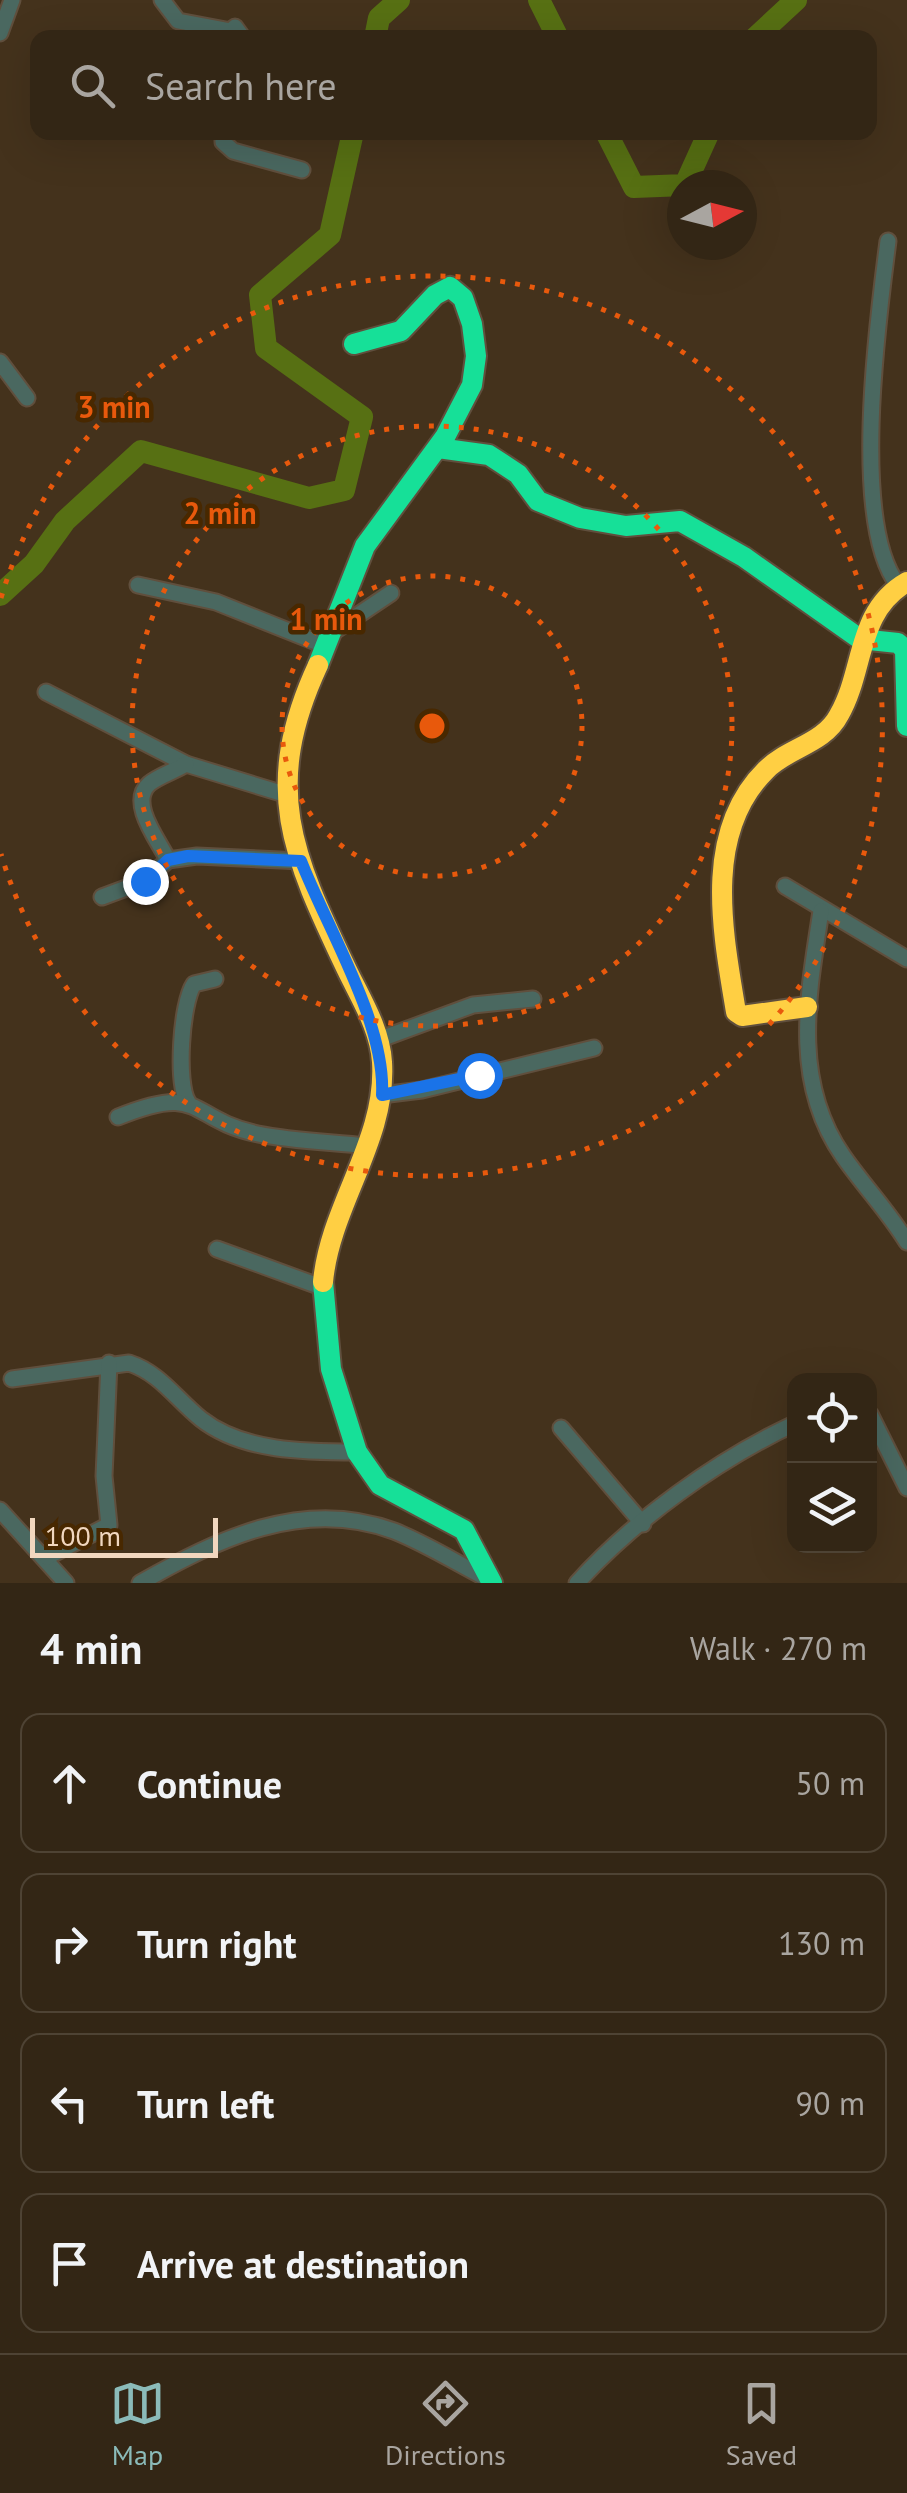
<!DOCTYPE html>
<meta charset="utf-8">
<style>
:root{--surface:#332615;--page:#3e3222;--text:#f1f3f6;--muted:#a9a5a0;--line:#4e4334;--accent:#8bbbb9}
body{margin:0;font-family:"PT Sans",sans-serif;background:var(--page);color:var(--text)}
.controls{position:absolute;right:30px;bottom:30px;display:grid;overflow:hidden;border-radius:20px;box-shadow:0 10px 40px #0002}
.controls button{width:90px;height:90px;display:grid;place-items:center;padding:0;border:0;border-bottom:2px solid var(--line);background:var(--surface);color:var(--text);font:50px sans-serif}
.compass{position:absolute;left:667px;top:170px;width:90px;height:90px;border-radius:50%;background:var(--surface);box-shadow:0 10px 40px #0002;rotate:83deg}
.scale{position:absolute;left:30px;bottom:25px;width:188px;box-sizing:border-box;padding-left:10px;border:5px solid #f1d7bf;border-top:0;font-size:28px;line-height:35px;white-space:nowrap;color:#f1d7bf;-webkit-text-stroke:8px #482800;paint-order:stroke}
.stop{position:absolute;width:30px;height:30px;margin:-22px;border:8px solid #1a73e8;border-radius:50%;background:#fff}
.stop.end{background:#1a73e8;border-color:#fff;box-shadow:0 2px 10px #0008}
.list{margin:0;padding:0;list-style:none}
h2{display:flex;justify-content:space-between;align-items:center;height:130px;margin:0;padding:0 40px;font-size:42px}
h2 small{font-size:32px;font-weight:400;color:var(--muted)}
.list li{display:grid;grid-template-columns:65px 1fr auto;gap:30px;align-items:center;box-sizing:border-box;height:140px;margin:0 20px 20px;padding:0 20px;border:2px solid var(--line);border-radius:20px}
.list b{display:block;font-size:38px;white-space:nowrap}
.list em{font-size:32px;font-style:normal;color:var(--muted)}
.icon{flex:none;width:55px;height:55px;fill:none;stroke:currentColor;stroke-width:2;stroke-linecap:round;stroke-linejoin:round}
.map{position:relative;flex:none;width:907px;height:1583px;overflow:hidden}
.search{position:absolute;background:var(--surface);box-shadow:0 10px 40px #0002;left:30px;right:30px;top:30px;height:110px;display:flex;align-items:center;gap:25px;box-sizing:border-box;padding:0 35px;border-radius:20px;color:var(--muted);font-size:38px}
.sheet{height:770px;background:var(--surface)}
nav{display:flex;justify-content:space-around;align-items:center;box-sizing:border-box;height:140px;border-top:2px solid var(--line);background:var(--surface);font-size:28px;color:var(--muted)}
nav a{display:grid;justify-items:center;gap:5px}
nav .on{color:var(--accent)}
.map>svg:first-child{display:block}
</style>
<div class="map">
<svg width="907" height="1583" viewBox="0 0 907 1583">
<rect width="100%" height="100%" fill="#44321c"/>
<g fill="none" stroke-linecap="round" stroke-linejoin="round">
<g stroke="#577013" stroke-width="22">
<polyline points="539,0 558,38"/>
<polyline points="375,38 379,18 399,0"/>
<polyline points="755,38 796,0"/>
<polyline points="606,132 634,187 685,185 709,132"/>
<polyline points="0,595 34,564 65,521 141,451 309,498 344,490 362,417 266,348 260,295 330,235 353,132"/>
</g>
<g stroke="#604f3d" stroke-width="19">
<g id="street">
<polyline points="162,0 178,21 231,31 235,27 243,38"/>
<polyline points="0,33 12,0"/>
<polyline points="223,132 223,142 233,151 302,170"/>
<path d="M888 241C878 318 850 523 898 585"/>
<polyline points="0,362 27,398"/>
<polyline points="138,585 216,602 326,646"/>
<polyline points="333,632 391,593"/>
<polyline points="46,692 186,764 284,794"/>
<path d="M168 860C159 841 128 803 149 784 158 776 175 771 186 764"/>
<polyline points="785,886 907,959"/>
<polyline points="102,897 145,881 168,860 197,856 301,861"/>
<path d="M821 911C808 995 791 1081 843 1156 863 1185 888 1211 907 1242"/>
<polyline points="378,1040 473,1005 533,999"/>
<polyline points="381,1095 422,1090 594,1048"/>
<path d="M188 1102C176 1084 181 1003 194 984L215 979"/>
<path d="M118 1117C204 1082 187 1119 258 1134 293 1141 331 1142 367 1146"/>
<polyline points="217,1249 324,1288"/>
<path d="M12 1379 129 1363C160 1373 176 1399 201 1419 243 1452 306 1452 357 1452"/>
<polyline points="870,1414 907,1488"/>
<polyline points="561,1428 643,1524"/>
<polyline points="0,1510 66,1583"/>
<polyline points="47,1557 109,1525 104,1476 109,1363"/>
<path d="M140 1583C218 1539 303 1497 394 1531 427 1544 458 1564 490 1580"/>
<path d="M577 1583C634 1520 717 1460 794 1424"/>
</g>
</g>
<g stroke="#604f3d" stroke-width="24">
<g id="fast">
<polyline points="438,448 489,455 518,474 538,501 580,518 626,526 680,521 744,557 860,639 898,643 905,650 907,726"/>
<polyline points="318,665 365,546 445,437 472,385 476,356 472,324 463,298 450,287 435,295 401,331 354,344"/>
<polyline points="323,1282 331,1369 357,1452 380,1485 464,1530 492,1583"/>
</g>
</g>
<g stroke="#604f3d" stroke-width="24">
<g id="slow">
<path d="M318 665C261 788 292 854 347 970 361 999 380 1029 382 1062 387 1140 330 1205 323 1282"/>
<path d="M807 1007 742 1016 736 1012C723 933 702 833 766 770 787 748 824 744 839 715 865 670 856 611 907 582"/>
</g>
</g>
<use href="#street" stroke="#4a6860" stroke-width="15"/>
<use href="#fast" stroke="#16e098" stroke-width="20"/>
<use href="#slow" stroke="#ffcf43" stroke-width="20"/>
</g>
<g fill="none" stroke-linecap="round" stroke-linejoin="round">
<path stroke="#1a73e8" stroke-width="12" d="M145 881 168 860 188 856 301 861C328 930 386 1024 382 1095L479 1075"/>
</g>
<g fill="none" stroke="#e8590c" stroke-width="5" stroke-dasharray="5 10">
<circle cx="432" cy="726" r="150"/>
<circle cx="432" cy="726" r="300"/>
<path d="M1 598A450 450 0 1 1 1 854"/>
</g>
<circle cx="432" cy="726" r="15" fill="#e8590c" stroke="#482800" stroke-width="5"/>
<g font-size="30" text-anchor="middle" font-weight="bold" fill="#e8590c" stroke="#482800" stroke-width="9" stroke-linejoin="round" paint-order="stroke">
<text x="114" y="418">3 min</text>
<text x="220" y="524">2 min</text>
<text x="326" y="630">1 min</text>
</g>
</svg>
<div class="controls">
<button><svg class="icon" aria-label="locate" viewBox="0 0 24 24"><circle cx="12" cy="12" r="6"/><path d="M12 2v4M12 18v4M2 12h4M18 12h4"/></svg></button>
<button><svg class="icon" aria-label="layers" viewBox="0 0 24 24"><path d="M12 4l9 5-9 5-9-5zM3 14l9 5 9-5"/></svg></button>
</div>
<svg class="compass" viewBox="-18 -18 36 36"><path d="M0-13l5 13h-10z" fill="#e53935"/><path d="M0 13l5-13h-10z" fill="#a9a5a0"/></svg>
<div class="scale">100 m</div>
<div class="stop" style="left:479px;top:1075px"></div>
<div class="stop end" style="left:145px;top:881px"></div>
<div class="search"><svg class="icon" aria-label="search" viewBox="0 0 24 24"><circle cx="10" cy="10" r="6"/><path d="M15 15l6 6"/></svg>Search here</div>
</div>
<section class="sheet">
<h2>4 min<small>Walk · 270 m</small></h2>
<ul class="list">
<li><svg class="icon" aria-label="ahead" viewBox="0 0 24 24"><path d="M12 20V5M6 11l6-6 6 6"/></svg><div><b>Continue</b></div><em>50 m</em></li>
<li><svg class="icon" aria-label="right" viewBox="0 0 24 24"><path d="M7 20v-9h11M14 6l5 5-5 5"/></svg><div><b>Turn right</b></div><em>130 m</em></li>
<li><svg class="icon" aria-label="left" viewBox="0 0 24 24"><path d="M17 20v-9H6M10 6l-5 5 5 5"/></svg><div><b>Turn left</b></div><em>90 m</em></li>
<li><svg class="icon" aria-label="arrive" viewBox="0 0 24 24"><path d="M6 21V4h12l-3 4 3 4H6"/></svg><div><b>Arrive at destination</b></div></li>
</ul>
</section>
<nav>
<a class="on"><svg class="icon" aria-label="map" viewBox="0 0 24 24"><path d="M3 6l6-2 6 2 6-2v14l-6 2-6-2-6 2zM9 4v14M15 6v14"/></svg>Map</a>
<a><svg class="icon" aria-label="directions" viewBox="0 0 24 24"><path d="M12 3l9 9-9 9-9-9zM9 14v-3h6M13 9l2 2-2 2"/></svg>Directions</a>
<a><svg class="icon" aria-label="saved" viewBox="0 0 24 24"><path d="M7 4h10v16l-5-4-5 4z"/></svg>Saved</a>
</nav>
